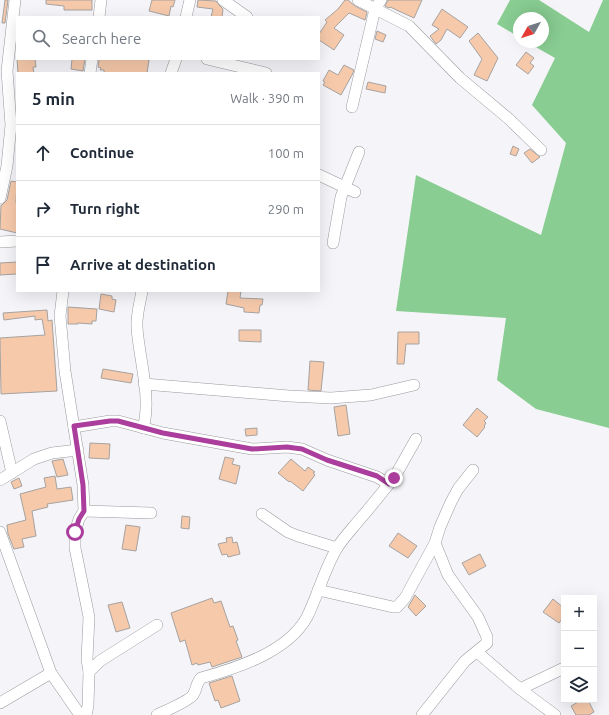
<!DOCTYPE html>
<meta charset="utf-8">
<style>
:root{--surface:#fff;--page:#f2f2f3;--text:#1f2937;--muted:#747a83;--line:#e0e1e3}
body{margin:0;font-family:Ubuntu,sans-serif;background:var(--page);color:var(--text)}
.controls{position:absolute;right:12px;bottom:12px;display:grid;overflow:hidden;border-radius:0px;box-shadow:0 4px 16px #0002}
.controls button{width:36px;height:36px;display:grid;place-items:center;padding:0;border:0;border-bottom:1px solid var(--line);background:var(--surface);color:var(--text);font:20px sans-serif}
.compass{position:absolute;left:513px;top:12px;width:36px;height:36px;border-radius:50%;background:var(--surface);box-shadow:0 4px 16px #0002;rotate:231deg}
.stop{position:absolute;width:12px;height:12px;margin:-9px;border:3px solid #ab3e9d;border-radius:50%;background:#fff}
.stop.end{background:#ab3e9d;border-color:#fff;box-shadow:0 1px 4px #0008}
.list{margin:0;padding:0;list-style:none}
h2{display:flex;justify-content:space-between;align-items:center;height:52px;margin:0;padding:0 16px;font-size:17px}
h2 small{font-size:13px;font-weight:400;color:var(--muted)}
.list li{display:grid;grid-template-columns:26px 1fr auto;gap:12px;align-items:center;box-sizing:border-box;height:56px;padding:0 16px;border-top:1px solid var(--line)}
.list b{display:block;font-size:15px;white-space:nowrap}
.list em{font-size:13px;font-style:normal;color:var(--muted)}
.icon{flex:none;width:22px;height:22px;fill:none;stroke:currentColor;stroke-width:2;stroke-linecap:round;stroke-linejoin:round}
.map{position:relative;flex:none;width:609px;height:715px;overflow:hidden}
.search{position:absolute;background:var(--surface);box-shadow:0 4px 16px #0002;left:16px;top:16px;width:304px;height:44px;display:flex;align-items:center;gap:10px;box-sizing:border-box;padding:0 14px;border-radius:0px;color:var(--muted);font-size:15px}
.panel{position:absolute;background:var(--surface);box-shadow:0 4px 16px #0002;left:16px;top:72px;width:304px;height:220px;border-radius:0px}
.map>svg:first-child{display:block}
</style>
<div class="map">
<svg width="609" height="715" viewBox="0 0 609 715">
<rect width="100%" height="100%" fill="#f5f5f9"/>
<polygon fill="#89cd92" points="510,0 539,0 589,32 603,0 609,0 609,428 536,409 497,380 506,318 396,311 416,175 541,235 566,143 532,105 555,58 527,42 543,42 543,18 519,18 519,37 497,24"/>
<g fill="#f6c9ab" stroke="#a6a2a0">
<polygon points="5,0 8,0 5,23 2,23"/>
<polygon points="46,0 92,0 92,10 64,10 64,6 46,4"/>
<polygon points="152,0 175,0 173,7 171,6 169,16 149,11"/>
<polygon points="198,0 216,1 219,5 223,9 222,17 211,17 213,9 197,7"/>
<polygon points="345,0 348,0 355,6 367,12 365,20 349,13 334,28 344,35 334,50 319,40 319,34 327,22 325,20 338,9"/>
<polygon points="388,0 422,0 414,18 390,7 389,8 385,6"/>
<polygon points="442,9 468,27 460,38 447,29 441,40 436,44 430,36 439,29 432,25"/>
<polygon points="377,31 386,35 383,42 375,39"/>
<polygon points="478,33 498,58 487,81 474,75 482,59 469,41"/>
<polygon points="526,52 534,58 530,63 534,66 528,74 516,65"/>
<polygon points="17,59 35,59 36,67 33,67 34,73 18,73"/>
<polygon points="72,59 85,59 83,71 71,69"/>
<polygon points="101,59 145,59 149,60 147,73 104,73 104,70 100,70 101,68 98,67 99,60"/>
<polygon points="344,65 354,70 352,75 341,95 323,85 325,82 323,81 329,70 338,75"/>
<polygon points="368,82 386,86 385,93 366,89"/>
<polygon points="513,146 519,149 516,156 510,154"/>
<polygon points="530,149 540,157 532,163 524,153"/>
<polygon points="11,181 17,182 16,203 17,203 17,233 0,229 1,205 2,205 7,200"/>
<polygon points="17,262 17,274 0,275 0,263"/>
<polygon points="228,291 241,291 240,298 263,299 262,305 260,305 259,313 244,312 244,308 226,304"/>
<polygon points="101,294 112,296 112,299 116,300 114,312 99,309"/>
<polygon points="68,307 97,309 96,321 92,321 92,324 78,323 78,324 68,324"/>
<polygon points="47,310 48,321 52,320 57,391 1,394 0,338 45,335 42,319 35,320 35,316 4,320 3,313"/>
<polygon points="239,330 261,330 261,342 239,341"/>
<polygon points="398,332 419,332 419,344 406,344 404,364 397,364"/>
<polygon points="310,361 324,362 321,391 308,390"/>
<polygon points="103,369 133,374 131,383 101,378"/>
<polygon points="346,405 350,434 338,436 334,407"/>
<polygon points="477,408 488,417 484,421 486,423 484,426 485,427 477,437 463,425"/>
<polygon points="257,428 257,435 246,436 245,429"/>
<polygon points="90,443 110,444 109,459 89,458"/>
<polygon points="225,457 234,459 232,464 240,466 236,484 219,479"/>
<polygon points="63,459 68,475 57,477 52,461"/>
<polygon points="291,459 305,471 308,467 315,472 313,473 315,475 303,491 290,481 289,482 278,473"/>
<polygon points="55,476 57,489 71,487 73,500 47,504 48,507 32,511 36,536 22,539 24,547 14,549 8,534 7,525 26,520 20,494 46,487 44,478"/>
<polygon points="19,478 22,486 14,489 11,482"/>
<polygon points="182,516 190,517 189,529 181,528"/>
<polygon points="126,525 140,527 136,551 122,549"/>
<polygon points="398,533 417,546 408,558 389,546"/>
<polygon points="232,537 233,543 237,542 240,554 228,557 227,554 222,555 218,544 227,542 226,538"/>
<polygon points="480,554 486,566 469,575 462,563"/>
<polygon points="415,595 426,606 416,616 408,607"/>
<polygon points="212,598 214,603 221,601 230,627 233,626 238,640 236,641 242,657 212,667 210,662 198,665 197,663 192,665 185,640 180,642 171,613"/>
<polygon points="553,599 564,608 564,616 559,623 543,612"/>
<polygon points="122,602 130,628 116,632 108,605"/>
<polygon points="232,676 240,701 221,708 218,700 215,701 209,683"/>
<polygon points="582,700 588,700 594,712 589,715 576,715 571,706"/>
</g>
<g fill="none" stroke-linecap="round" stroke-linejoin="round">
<g stroke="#9a9a9e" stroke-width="12">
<g id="minor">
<polyline points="223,0 247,17"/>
<polyline points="358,0 409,26 460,78 509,119 541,150"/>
<polyline points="99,17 101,0"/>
<polyline points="186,17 190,0"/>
<polyline points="207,59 266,73"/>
<polyline points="90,73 92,59"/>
<polyline points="171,73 176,59"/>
<polyline points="352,107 375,9 381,0"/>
<polyline points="319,175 355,192"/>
<polyline points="0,198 7,166 11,125 7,71 15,0"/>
<polyline points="0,242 17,241"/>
<polyline points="333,243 341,197 359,152"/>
<polyline points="63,291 60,316 65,371 83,485 84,511 79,519 75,532 75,548 89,617 87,659 89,672 88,706 86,715"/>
<path d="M142 291C140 303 136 316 137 328 139 358 152 399 143 428"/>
<polyline points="144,384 289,396 331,398 371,395 414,385"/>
<polyline points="0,421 12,473"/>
<path d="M74 427 110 421H118L163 433 252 449 287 447 302 449 327 460 377 477 389 484C379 496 370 508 360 519 352 529 344 537 337 548 324 570 318 595 307 617 288 652 237 668 201 678 196 683 197 689 193 695 189 701 165 711 157 715"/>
<polyline points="0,480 34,459 52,453 78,450"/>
<polyline points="389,484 394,478 416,439"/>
<polyline points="84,511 151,513"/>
<polyline points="262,514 288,532 298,536 337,548"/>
<polyline points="0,532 51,673 80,715"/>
<polyline points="318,590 393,607 397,607 405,598 435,543"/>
<polyline points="477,652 520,689 555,715"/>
<polyline points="89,672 100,661 157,625"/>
<polyline points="520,689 564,668"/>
<polyline points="0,703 51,673"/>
<polyline points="422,715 465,661 487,643 487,637 478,617 448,575 435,543 440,527 451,502 458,489 473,470"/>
</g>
</g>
<use href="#minor" stroke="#fff" stroke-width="11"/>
</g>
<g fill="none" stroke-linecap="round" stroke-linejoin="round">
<polyline stroke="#ab3e9d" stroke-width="5" points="75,532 79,519 84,511 83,485 74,426 110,421 118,421 163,433 252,449 287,447 302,449 327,460 377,476 389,484 394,478"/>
</g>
</svg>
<div class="controls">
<button>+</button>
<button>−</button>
<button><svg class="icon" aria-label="layers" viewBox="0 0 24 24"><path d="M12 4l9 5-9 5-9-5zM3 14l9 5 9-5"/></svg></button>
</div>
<svg class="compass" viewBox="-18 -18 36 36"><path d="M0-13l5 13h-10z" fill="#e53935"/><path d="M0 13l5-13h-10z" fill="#747a83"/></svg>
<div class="stop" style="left:75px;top:532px"></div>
<div class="stop end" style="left:394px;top:478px"></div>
<div class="search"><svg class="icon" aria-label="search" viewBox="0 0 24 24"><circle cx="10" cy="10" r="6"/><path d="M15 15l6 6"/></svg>Search here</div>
<section class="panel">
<h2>5 min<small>Walk · 390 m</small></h2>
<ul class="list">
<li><svg class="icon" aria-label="ahead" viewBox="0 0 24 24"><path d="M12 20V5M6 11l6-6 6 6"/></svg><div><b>Continue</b></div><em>100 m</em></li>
<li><svg class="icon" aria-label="right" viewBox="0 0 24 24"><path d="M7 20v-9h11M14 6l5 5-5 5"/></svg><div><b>Turn right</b></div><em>290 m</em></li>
<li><svg class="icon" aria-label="arrive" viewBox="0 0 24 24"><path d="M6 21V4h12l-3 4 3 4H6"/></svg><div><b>Arrive at destination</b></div></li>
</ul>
</section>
</div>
